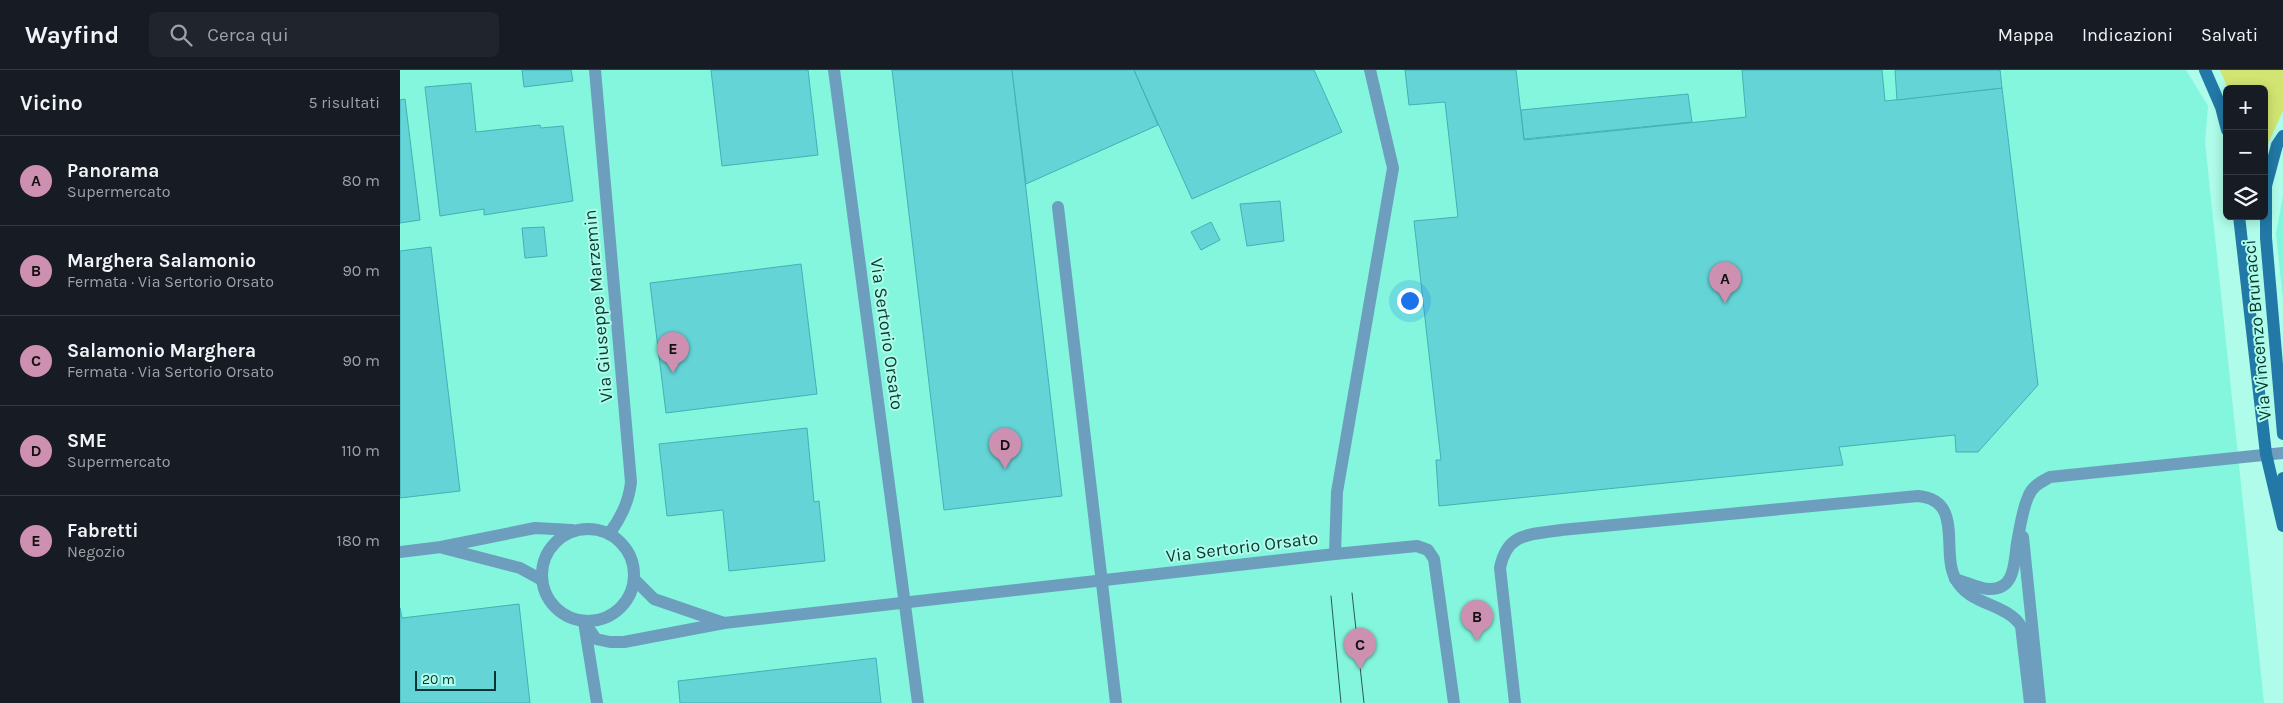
<!DOCTYPE html>
<html lang="it">
<meta charset="utf-8">
<style>
:root{--surface:#171b24;--page:#20242c;--text:#f1f3f6;--muted:#9ea1a6;--line:#363941;--accent:#ce90b1}
body{margin:0;font-family:Karla,sans-serif;background:var(--page);color:var(--text)}
.controls{position:absolute;right:15px;top:15px;display:grid;overflow:hidden;border-radius:8px;box-shadow:0 2px 12px #0003}
.controls button{width:45px;height:45px;display:grid;place-items:center;padding:0;border:0;border-bottom:1px solid var(--line);background:var(--surface);color:var(--text);font:25px sans-serif}
.scale{position:absolute;left:15px;bottom:12px;width:81px;box-sizing:border-box;padding-left:5px;border:2px solid #09372f;border-top:0;font-size:14px;line-height:18px;white-space:nowrap;color:#09372f;-webkit-text-stroke:4px #aefce9;paint-order:stroke}
.you{position:absolute;left:1009px;top:230px;width:18px;height:18px;margin:-12px;border:4px solid #fff;border-radius:50%;background:#1a73e8;box-shadow:0 0 0 8px #1a73e833}
.badge{display:grid;place-items:center;width:32px;height:32px;border-radius:50%;background:var(--accent);color:#111;font-size:16px;font-weight:700}
.pin{position:absolute;translate:-50% -41px;filter:drop-shadow(0 1px 2px #0008)}
.pin::after{content:'';position:absolute;top:26px;width:18px;height:15px;background:inherit;clip-path:polygon(0 0,100% 0,50% 100%)}
.list{margin:0;padding:0;list-style:none}
h2{display:flex;justify-content:space-between;align-items:center;height:65px;margin:0;padding:0 20px;font-size:21px}
h2 small{font-size:16px;font-weight:400;color:var(--muted)}
.list li{display:grid;grid-template-columns:32px 1fr auto;gap:15px;align-items:center;box-sizing:border-box;height:90px;padding:0 20px;border-top:1px solid var(--line)}
.list b{display:block;font-size:19px;white-space:nowrap}
.list p{margin:0;font-size:16px;white-space:nowrap;color:var(--muted)}
.list em{font-size:16px;font-style:normal;color:var(--muted)}
.icon{flex:none;width:28px;height:28px;fill:none;stroke:currentColor;stroke-width:2;stroke-linecap:round;stroke-linejoin:round}
.map{position:relative;flex:none;width:1883px;height:633px;overflow:hidden}
header{display:flex;align-items:center;gap:30px;box-sizing:border-box;height:70px;padding:0 25px;background:var(--surface);border-bottom:1px solid var(--line)}
header strong{font-size:24px}
nav{display:flex;gap:28px;margin-inline-start:auto;font-size:18px}
.search{width:350px;height:45px;background:var(--page);display:flex;align-items:center;gap:12px;box-sizing:border-box;padding:0 18px;border-radius:8px;color:var(--muted);font-size:19px}
main{display:flex}
aside{flex:1;background:var(--surface)}
.map>svg:first-child{display:block}
</style>
<header>
<strong>Wayfind</strong>
<div class="search"><svg class="icon" aria-label="search" viewBox="0 0 24 24"><circle cx="10" cy="10" r="6"/><path d="M15 15l6 6"/></svg>Cerca qui</div>
<nav><a>Mappa</a><a>Indicazioni</a><a>Salvati</a></nav>
</header>
<main>
<aside>
<h2>Vicino<small>5 risultati</small></h2>
<ul class="list">
<li><span class="badge">A</span><div><b>Panorama</b><p>Supermercato</p></div><em>80 m</em></li>
<li><span class="badge">B</span><div><b>Marghera Salamonio</b><p>Fermata · Via Sertorio Orsato</p></div><em>90 m</em></li>
<li><span class="badge">C</span><div><b>Salamonio Marghera</b><p>Fermata · Via Sertorio Orsato</p></div><em>90 m</em></li>
<li><span class="badge">D</span><div><b>SME</b><p>Supermercato</p></div><em>110 m</em></li>
<li><span class="badge">E</span><div><b>Fabretti</b><p>Negozio</p></div><em>180 m</em></li>
</ul>
</aside>
<div class="map">
<svg width="1883" height="633" viewBox="0 0 1883 633">
<rect width="100%" height="100%" fill="#aefce9"/>
<g fill="#84f6dd">
<polygon points="0,0 1786,0 1808,36 1805,72 1864,633 0,633"/>
<polygon points="1883,126 1883,230 1876,163"/>
</g>
<polygon fill="#d2e572" points="1820,0 1883,0 1883,41 1864,82 1864,19 1828,19"/>
<g fill="#65d4d6" stroke="#3fb2b5">
<polygon points="122,0 171,0 173,11 124,17"/>
<polygon points="311,0 408,0 418,85 322,96"/>
<polygon points="492,0 612,0 662,426 544,440"/>
<polygon points="612,0 734,0 758,55 626,114"/>
<polygon points="734,0 914,0 942,62 792,129"/>
<polygon points="1005,0 1116,0 1124,70 1346,47 1342,0 1482,0 1485,31 1602,18 1638,315 1578,382 1556,382 1555,365 1439,377 1443,395 1039,436 1036,390 1041,390 1014,151 1058,147 1045,32 1009,35"/>
<polygon points="1495,0 1600,0 1602,18 1497,30"/>
<polygon points="71,13 76,62 140,55 141,58 163,56 173,131 84,145 84,139 40,146 25,17"/>
<polygon points="1288,24 1292,52 1124,69 1121,40"/>
<polygon points="5,29 20,150 0,153 0,30"/>
<polygon points="880,131 884,171 847,176 840,134"/>
<polygon points="811,152 820,170 801,180 791,162"/>
<polygon points="144,157 147,186 125,188 122,158"/>
<polygon points="31,177 60,421 0,428 0,181"/>
<polygon points="401,194 417,324 266,343 250,213"/>
<polygon points="407,358 414,432 419,431 425,491 329,501 323,440 267,446 259,374"/>
<polygon points="119,534 130,633 0,633 0,538 2,548"/>
<polygon points="476,588 481,633 280,633 278,611"/>
</g>
<g fill="none" stroke-linecap="round" stroke-linejoin="round">
<g stroke="#6d9ebe" stroke-width="12">
<polyline points="658,137 716,633"/>
<polyline points="1623,467 1640,633"/>
<polyline points="935,484 937,422 993,98 970,0"/>
<path d="M1555 509C1566 512 1577 518 1588 519 1616 521 1614 491 1617 473 1620 458 1622 441 1628 427 1632 416 1641 412 1650 407L1883 383"/>
<polyline points="184,552 197,633"/>
<path d="M1115 633 1100 498C1107 462 1130 465 1161 460L1518 426C1564 430 1541 480 1555 508 1569 536 1605 532 1621 556L1630 633"/>
</g>
<g stroke="#6d9ebe" stroke-width="12">
<path d="M195 0 231 412C229 432 221 448 209 464"/>
<polyline points="434,0 518,633"/>
<circle cx="188" cy="505" r="46"/>
<polyline points="43,478 120,498 142,510"/>
<polyline points="0,482 41,477 135,458 172,460"/>
<polyline points="184,552 196,569 210,572 224,572 324,553 254,529 234,509"/>
<polyline points="324,553 935,484 1017,476 1028,480 1034,489 1054,633"/>
</g>
<g stroke="#2278a6" stroke-width="12">
<polyline points="1805,0 1821,37 1827,60"/>
<polyline points="1883,66 1877,75 1866,116 1866,168 1883,364"/>
<polyline points="1839,146 1866,384 1883,456"/>
<polyline points="1882,429 1883,408"/>
</g>
<g stroke="#285c52" stroke-width="1">
<polyline points="952,523 964,633"/>
<polyline points="931,526 941,633"/>
</g>
</g>
<g text-anchor="middle" stroke-width="4" stroke-linejoin="round" paint-order="stroke">
<g font-size="18" fill="#09372f" stroke="#aefce9">
<text transform="translate(198 236) rotate(-95)" y="6">Via Giuseppe Marzemin</text>
<text transform="translate(1857 260) rotate(-95)" y="6">Via Vincenzo Brunacci</text>
<text transform="translate(487 264) rotate(82)" y="6">Via Sertorio Orsato</text>
<text transform="translate(842 477) rotate(-7)" y="6">Via Sertorio Orsato</text>
</g>
</g>
</svg>
<div class="controls">
<button>+</button>
<button>−</button>
<button><svg class="icon" aria-label="layers" viewBox="0 0 24 24"><path d="M12 4l9 5-9 5-9-5zM3 14l9 5 9-5"/></svg></button>
</div>
<div class="scale">20 m</div>
<div class="you"></div>
<div class="pin badge" style="left:1325px;top:233px">A</div>
<div class="pin badge" style="left:1077px;top:571px">B</div>
<div class="pin badge" style="left:960px;top:599px">C</div>
<div class="pin badge" style="left:605px;top:399px">D</div>
<div class="pin badge" style="left:273px;top:303px">E</div>
</div>
</main>
